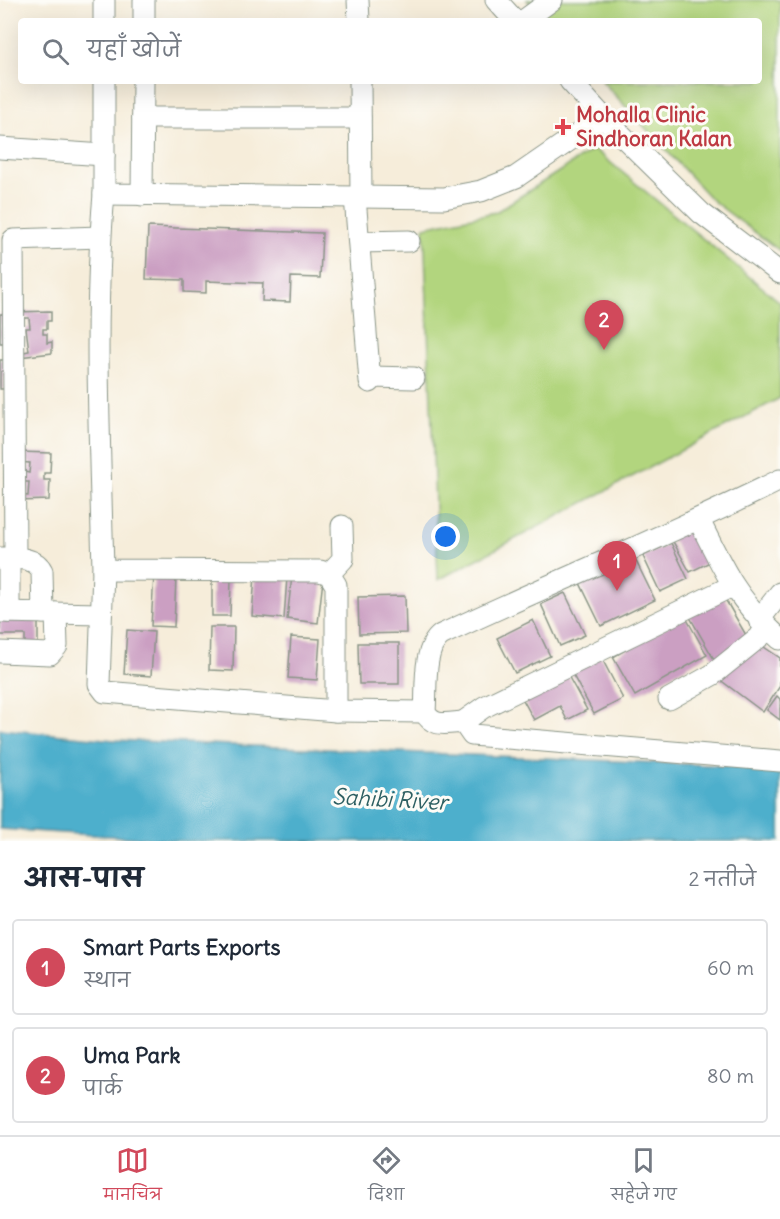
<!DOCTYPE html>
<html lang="hi">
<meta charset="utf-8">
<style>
:root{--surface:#fff;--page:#f2f2f3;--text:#1f2937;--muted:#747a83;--line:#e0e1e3;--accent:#d1495b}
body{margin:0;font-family:Delius,"Playpen Sans Deva",sans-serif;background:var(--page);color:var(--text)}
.you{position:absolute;left:446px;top:537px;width:21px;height:21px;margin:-15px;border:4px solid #fff;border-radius:50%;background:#1a73e8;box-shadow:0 0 0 9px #1a73e833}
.badge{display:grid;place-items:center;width:39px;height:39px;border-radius:50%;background:var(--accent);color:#fff;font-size:20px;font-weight:700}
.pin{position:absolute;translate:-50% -50px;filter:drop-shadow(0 2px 3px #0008)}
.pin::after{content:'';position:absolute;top:32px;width:21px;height:18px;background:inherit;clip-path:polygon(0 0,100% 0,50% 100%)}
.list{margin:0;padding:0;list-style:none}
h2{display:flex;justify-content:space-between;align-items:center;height:78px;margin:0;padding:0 24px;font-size:26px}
h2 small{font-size:20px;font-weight:400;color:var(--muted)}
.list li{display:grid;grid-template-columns:39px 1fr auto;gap:18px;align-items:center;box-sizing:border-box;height:96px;margin:0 12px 12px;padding:0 12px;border:2px solid var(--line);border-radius:6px}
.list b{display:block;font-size:22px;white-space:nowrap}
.list p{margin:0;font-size:20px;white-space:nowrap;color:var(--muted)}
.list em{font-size:20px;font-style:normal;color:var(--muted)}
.icon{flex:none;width:33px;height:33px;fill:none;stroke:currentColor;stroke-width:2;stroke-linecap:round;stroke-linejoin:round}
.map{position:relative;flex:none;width:780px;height:841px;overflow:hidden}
.search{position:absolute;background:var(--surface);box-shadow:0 6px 24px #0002;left:18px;right:18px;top:18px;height:66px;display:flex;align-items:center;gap:15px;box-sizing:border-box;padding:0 21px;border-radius:6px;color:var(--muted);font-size:22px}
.sheet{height:294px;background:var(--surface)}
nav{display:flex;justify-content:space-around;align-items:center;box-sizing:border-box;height:84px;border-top:2px solid var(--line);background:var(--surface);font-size:16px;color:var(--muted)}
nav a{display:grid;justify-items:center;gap:3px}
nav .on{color:var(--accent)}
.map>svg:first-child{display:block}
</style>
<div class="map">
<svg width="780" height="841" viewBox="0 0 780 841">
<rect width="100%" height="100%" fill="#fdfcf7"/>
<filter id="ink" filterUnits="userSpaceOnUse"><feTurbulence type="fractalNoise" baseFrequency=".0167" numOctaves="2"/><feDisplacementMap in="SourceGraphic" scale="12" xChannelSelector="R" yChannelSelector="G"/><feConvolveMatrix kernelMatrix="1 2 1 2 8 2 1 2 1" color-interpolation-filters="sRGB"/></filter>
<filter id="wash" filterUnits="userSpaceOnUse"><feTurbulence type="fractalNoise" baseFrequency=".008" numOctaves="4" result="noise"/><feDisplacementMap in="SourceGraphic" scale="24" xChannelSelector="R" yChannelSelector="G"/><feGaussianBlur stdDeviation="1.35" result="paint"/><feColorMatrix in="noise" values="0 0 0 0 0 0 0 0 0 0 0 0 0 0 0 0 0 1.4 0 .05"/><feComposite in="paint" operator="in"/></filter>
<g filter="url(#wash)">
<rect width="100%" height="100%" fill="#f6edda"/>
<g fill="#b2d57e" stroke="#688959" stroke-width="1.5">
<polygon points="527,0 780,0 780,251 713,201 602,81 759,81 759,21 546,21"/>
<polygon points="594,149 780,302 780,398 438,580 424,227 496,212"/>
</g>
<polygon fill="#4dafcc" stroke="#367680" stroke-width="1.5" points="0,729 115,740 780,768 780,841 186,841 0,829"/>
<g id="blocks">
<g fill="#cb9fc2">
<polygon points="148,227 322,233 320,278 291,277 290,302 262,301 263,283 206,281 206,293 184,292 184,280 146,279"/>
<polygon points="51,311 51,321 47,321 47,329 43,329 43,334 47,334 47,343 52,342 52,353 19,357 24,352 29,351 26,328 30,328 29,318 21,318 15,312"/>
<rect x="0" y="314" width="4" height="29"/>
<rect x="0" y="360" width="4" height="29"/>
<polygon points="19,452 51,453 50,473 44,473 44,480 50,480 49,500 17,501 17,495 28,496 29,482 24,482 25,472 29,473 30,463 18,462"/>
<polygon points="689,526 710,562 690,572 670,536"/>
<polygon points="671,543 688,579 660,592 643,556"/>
<polygon points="634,557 655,600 601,626 580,583"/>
<polygon points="154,575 176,577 174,627 151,626"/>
<polygon points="255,575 287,577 284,619 252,616"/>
<polygon points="292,576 323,580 318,623 287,619"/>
<polygon points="212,579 231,579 230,616 212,616"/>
<polygon points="721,592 750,642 715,661 687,612"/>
<polygon points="565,593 585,635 560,646 541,604"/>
<polygon points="405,596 406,633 359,634 358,597"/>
<polygon points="0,614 38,615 38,646 25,646 25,635 0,635"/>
<polygon points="685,616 707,655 635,696 613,657"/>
<polygon points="533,620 550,656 515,673 497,638"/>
<polygon points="210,627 234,627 233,671 209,670"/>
<polygon points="127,630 154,632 151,676 124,674"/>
<polygon points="291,637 320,639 317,680 288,678"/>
<polygon points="358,643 399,643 399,684 359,684"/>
<polygon points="758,643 780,658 780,686 763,712 715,676"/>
<polygon points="599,653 623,699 594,714 569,668"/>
<polygon points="566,672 587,710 567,720 560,706 534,720 521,696"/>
<polygon points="777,696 780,699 780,720 767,710"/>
</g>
</g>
</g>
<g filter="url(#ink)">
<use href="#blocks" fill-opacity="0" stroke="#8a9587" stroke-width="1.5"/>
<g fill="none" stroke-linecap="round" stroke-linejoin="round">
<g stroke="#8a9587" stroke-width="23">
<g id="minor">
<polyline points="358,0 359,21"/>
<polyline points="496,0 515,21"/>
<polyline points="104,21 104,0"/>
<polyline points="144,21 144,0"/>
<polyline points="523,21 552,0"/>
<polyline points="104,81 104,194 444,198 481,191 516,177 603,117"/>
<polyline points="360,81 361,197"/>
<polyline points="570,81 603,117 701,213 780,273"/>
<polyline points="143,118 360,118"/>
<polyline points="0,148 104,155"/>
<path d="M104 194C93 319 100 445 103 570L320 571 329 574 336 585V711"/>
<polyline points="142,195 143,81"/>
<polyline points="355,197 370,382"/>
<polyline points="359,242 409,241"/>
<polyline points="370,377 414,378"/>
<path d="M780 480C669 535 554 582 441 635 422 649 427 689 425 712 432 728 448 723 463 722L472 735 780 761"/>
<path d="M699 520C724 571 737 600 780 639"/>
<path d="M0 558C14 558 35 556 42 571L43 613"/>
<polyline points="15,558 13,240 100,237"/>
<polyline points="103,570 99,684 105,692 336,711 425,712"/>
<polyline points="329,574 343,559 342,526"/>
<polyline points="0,612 101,614"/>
<polyline points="9,612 9,558"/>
<polyline points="759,620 780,593"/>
<polyline points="0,652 50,654 57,646 56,613"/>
<polyline points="669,699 712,675 769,629"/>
<polyline points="463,722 484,707 732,586"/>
</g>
</g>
<use href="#minor" stroke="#fff" stroke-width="21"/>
</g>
</g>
<path fill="#e0444e" stroke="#fdfcf7" stroke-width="2" d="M560 118h6v6h6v6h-6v6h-6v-6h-6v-6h6z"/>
<g text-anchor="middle" stroke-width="6" stroke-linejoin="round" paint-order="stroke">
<g font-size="21" font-weight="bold" fill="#be3a42" stroke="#fdfcf7" text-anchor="start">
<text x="576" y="122">Mohalla Clinic<tspan x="576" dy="24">Sindhoran Kalan</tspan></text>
</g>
<g font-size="22" font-style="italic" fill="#2d5f62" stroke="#fdfcf7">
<text transform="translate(390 799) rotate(3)" y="8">Sahibi River</text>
</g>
</g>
</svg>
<div class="you"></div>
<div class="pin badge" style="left:617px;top:591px">1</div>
<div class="pin badge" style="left:604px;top:350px">2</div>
<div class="search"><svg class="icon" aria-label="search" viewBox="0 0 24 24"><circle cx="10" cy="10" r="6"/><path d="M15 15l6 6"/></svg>यहाँ खोजें</div>
</div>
<section class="sheet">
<h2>आस-पास<small>2 नतीजे</small></h2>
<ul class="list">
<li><span class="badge">1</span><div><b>Smart Parts Exports</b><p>स्थान</p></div><em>60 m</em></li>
<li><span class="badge">2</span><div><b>Uma Park</b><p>पार्क</p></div><em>80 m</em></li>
</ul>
</section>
<nav>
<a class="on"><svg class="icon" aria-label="map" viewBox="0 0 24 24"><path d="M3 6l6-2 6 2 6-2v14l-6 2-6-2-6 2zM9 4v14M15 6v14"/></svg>मानचित्र</a>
<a><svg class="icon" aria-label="directions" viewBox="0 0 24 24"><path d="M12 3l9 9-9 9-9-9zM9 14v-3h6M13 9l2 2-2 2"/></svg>दिशा</a>
<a><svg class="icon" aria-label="saved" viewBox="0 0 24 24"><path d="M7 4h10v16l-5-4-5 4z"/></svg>सहेजे गए</a>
</nav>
